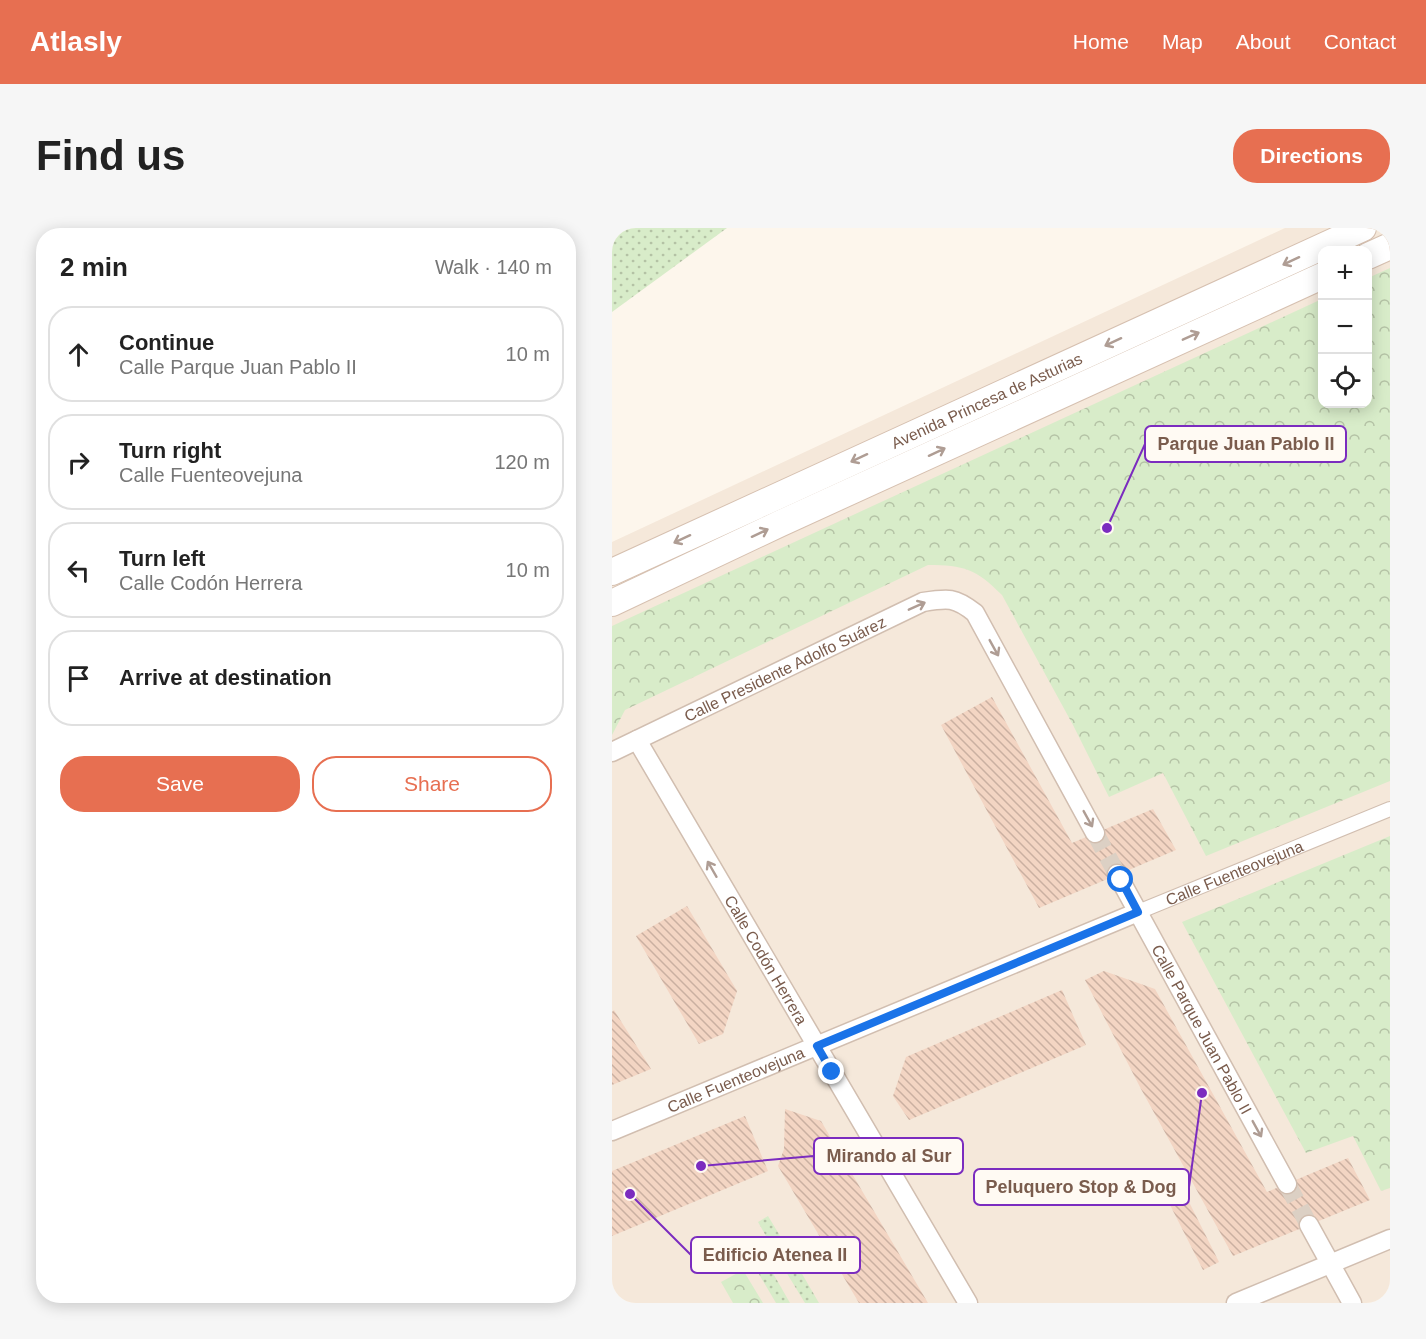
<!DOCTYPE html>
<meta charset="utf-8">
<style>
:root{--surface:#fff;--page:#f6f6f6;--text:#222;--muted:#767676;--line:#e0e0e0;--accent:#e76f51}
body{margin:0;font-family:Arial,sans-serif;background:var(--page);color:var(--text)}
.controls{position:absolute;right:18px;top:18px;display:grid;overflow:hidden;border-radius:12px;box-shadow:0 3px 15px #0003}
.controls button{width:54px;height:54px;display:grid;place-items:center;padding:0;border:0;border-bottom:2px solid var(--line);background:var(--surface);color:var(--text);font:30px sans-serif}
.stop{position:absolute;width:18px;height:18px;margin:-14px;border:4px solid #1a73e8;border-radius:50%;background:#fff}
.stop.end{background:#1a73e8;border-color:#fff;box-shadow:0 2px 6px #0008}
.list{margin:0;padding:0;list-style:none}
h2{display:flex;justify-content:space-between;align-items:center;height:78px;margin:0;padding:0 24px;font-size:26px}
h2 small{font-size:20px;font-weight:400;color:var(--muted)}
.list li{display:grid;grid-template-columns:39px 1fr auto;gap:18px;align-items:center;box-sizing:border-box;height:96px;margin:0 12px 12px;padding:0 12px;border:2px solid var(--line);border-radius:24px}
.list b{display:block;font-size:22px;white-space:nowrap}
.list p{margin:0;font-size:20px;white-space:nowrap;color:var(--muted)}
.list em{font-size:20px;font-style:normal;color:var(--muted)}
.actions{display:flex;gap:12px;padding:18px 24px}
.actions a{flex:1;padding:14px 0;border:2px solid var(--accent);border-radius:24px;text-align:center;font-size:21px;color:var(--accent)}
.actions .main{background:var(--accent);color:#fff}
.icon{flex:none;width:33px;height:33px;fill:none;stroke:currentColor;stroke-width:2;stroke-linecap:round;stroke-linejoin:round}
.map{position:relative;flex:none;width:778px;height:1075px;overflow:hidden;border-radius:24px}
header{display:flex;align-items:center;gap:36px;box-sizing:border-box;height:84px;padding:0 30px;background:var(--accent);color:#fff}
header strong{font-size:28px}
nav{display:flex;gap:33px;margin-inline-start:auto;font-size:21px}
.intro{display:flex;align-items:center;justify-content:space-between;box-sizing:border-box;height:144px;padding:0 36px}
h1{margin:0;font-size:42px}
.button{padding:15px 27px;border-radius:24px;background:var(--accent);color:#fff;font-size:21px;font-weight:700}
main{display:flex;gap:36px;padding:0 36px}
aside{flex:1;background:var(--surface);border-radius:24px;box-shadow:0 3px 15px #0003}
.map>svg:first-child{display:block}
</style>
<header>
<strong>Atlasly</strong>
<nav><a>Home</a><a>Map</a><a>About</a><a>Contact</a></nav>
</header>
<div class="intro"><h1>Find us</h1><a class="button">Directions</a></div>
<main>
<aside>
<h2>2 min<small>Walk · 140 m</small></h2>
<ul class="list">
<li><svg class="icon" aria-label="ahead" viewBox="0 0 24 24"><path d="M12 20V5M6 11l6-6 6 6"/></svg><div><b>Continue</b><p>Calle Parque Juan Pablo II</p></div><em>10 m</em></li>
<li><svg class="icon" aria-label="right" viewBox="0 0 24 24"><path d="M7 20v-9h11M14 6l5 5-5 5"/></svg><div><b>Turn right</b><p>Calle Fuenteovejuna</p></div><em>120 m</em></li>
<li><svg class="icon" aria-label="left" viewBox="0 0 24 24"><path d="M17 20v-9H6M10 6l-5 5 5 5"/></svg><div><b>Turn left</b><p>Calle Codón Herrera</p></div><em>10 m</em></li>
<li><svg class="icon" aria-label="arrive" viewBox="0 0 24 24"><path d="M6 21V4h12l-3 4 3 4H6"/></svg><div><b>Arrive at destination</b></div></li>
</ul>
<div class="actions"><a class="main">Save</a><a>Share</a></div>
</aside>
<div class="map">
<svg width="778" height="1075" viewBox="0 0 778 1075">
<defs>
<pattern id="grass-dots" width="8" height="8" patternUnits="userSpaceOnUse" patternTransform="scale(1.5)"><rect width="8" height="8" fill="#d8ecc9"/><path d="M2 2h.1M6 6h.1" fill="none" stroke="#b4c2a5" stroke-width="1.8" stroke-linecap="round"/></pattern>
<pattern id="forest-crowns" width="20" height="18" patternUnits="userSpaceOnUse" patternTransform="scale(1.5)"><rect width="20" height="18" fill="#d8ecc9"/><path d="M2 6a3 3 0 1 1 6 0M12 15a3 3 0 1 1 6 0" fill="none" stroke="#b4c2a5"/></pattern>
<pattern id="building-back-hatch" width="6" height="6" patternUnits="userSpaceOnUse" patternTransform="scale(1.5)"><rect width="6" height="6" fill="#f3d5c3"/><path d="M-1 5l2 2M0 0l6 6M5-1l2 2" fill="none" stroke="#cab0a1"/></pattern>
</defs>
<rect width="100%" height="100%" fill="#fdf6ec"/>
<path fill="#f5e8da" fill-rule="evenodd" d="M673 0H778V1075H0V314ZM710 22H756V176H710Z"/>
<g fill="url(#grass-dots)">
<polygon points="3,0 115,0 0,84 0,2"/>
<polygon points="710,31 710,37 317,217 315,211"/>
<polygon points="156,988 176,1021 165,1027 146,994"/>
<polygon points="146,1019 178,1075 164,1075 135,1026"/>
<polygon points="182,1032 207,1075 193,1075 171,1039"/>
</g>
<g fill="url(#forest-crowns)">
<path d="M778 40V553L594 628 551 545 497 569 461 497 390 367C364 341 352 337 316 337L13 482 0 507V398L710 71V176H756V50Z"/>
<polygon points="778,608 778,960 769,963 741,908 694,925 570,694"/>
<polygon points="131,1042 151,1075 121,1075 109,1054"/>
</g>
<g fill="url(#building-back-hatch)">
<polygon points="380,469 460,615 541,581 564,622 427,680 329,497"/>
<polygon points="75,678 125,763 111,806 87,816 24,708"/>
<polygon points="492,743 543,761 655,964 736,930 758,972 621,1028 529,861 473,752"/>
<polygon points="450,762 474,817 297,892 281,868 294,829"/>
<polygon points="2,782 39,841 0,857 0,784"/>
<polygon points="173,881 209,893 316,1075 247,1075 166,938 172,921"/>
<polygon points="133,888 156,943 0,1008 0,943"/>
<polygon points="571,962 607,1034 591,1042 555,971"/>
</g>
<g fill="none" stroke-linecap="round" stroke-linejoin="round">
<g stroke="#dcd0c4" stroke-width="18" stroke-dasharray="18 9" stroke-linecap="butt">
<polyline points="483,605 505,646"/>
<polyline points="675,956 697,997"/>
</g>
<g stroke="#d1beb0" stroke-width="16">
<g id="pedestrian">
<path id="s1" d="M526 684 778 581"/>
</g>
</g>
<g stroke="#d1beb0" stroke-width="21">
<g id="minor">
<path id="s2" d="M25 512 356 1075"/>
<path id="s3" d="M0 524 311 374C336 370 343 369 363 385L483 605"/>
<path id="s4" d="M505 646 675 956"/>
<path id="s5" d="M0 903 526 684"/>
<polyline points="697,997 740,1075"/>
<polyline points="624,1075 778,1011"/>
</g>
</g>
<g stroke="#d6c0b0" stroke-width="28">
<g id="secondary">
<polyline points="756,28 778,18"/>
<path id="s6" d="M0 344 751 0"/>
<polyline points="0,375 167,296 710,48"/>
</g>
</g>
<use href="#pedestrian" stroke="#fff" stroke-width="14"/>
<use href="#minor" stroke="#fff" stroke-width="18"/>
<use href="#secondary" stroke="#fff" stroke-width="26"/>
</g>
<defs><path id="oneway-shaft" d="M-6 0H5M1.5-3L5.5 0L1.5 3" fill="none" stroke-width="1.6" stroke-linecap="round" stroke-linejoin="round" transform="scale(1.5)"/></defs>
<g stroke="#af9d94">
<use href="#oneway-shaft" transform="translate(679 33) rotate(155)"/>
<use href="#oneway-shaft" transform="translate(579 108) rotate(-24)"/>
<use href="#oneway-shaft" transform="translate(501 114) rotate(155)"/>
<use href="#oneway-shaft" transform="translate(325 224) rotate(-25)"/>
<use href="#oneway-shaft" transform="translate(247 230) rotate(155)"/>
<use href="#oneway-shaft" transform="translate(148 305) rotate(-25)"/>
<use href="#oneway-shaft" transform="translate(70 311) rotate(155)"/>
<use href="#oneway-shaft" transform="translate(305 378) rotate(-24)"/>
<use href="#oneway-shaft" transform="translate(382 420) rotate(61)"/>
<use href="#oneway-shaft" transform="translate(476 591) rotate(61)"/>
<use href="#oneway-shaft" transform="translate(100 641) rotate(-120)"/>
<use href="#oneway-shaft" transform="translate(645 901) rotate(61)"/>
</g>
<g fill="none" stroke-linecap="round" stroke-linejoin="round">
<polyline stroke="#1a73e8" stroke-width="8" points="220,844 205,818 526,684 509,652"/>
</g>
<g text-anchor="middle" stroke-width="5" stroke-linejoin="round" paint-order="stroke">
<g font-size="16" fill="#7a5c4d" stroke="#fffaf3">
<text dy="6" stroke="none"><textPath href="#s6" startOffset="412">Avenida Princesa de Asturias</textPath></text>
<text dy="6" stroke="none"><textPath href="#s3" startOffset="192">Calle Presidente Adolfo Suárez</textPath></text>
<text dy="6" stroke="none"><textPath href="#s1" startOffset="104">Calle Fuenteovejuna</textPath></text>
<text dy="6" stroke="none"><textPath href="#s2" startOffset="255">Calle Codón Herrera</textPath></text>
<text dy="6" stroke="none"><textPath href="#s4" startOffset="177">Calle Parque Juan Pablo II</textPath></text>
<text dy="6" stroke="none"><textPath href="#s5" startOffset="134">Calle Fuenteovejuna</textPath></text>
</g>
</g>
<path fill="none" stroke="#7b2cbf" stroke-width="2" d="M495 300L533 216M89 938L202 928M590 865L577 959M18 966L79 1027"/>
<g fill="#7b2cbf" stroke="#fffaf3" stroke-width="2">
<circle cx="495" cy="300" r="6"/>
<circle cx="89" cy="938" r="6"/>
<circle cx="590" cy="865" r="6"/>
<circle cx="18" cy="966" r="6"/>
</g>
<g fill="#fffaf3" stroke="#7b2cbf" stroke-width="2">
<rect x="533" y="198" width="201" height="36" rx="6"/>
<rect x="202" y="910" width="149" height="36" rx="6"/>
<rect x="362" y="941" width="215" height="36" rx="6"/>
<rect x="79" y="1009" width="169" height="36" rx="6"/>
</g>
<g font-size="18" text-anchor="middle" font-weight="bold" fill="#7a5c4d">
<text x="634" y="222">Parque Juan Pablo II</text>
<text x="277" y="934">Mirando al Sur</text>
<text x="469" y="965">Peluquero Stop &amp; Dog</text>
<text x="163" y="1033">Edificio Atenea II</text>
</g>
</svg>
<div class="controls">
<button>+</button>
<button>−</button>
<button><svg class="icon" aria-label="locate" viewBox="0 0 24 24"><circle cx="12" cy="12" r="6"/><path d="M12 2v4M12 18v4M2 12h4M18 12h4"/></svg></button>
</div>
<div class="stop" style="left:509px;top:652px"></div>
<div class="stop end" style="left:220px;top:844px"></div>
</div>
</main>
